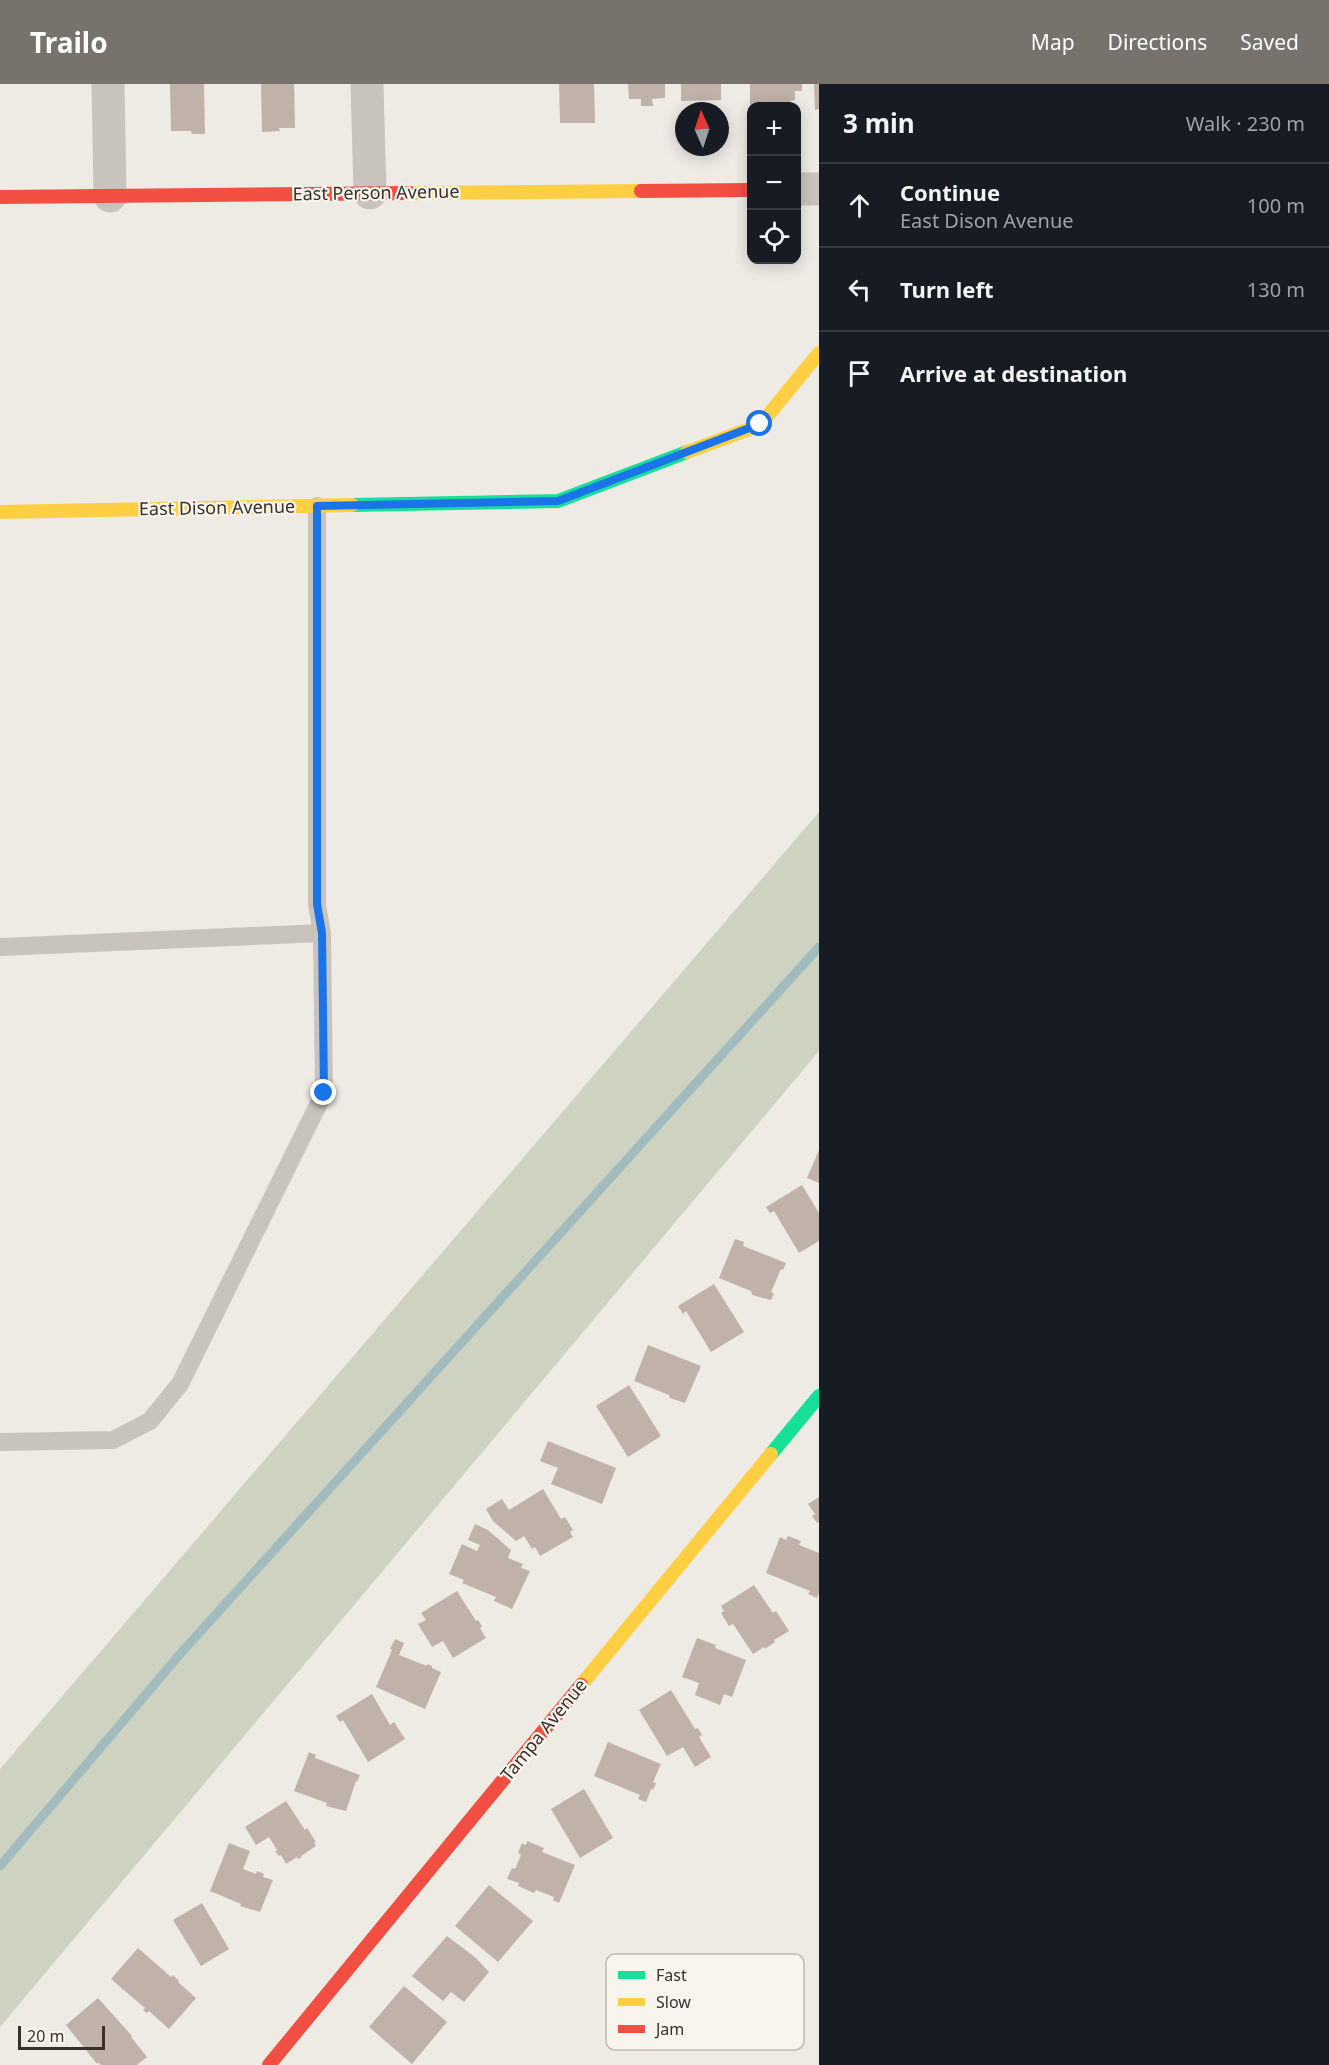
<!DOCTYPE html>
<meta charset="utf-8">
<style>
:root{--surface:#171b24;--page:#20242c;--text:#f1f3f6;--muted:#9ea1a6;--line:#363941;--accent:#78726c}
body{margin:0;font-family:"Noto Sans",sans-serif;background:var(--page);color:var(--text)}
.controls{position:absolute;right:18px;top:18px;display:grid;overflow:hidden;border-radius:12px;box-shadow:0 3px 15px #0003}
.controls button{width:54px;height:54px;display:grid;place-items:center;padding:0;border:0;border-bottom:2px solid var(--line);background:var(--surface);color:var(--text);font:30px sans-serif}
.compass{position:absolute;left:675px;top:18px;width:54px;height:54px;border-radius:50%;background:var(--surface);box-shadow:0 3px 15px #0003;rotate:357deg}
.scale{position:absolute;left:18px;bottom:15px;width:87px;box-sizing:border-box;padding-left:6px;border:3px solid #38312b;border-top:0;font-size:16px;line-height:21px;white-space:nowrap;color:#38312b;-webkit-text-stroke:4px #f9f5ed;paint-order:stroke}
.stop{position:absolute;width:18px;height:18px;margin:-14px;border:4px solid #1a73e8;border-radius:50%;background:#fff}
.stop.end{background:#1a73e8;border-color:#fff;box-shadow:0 2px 6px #0008}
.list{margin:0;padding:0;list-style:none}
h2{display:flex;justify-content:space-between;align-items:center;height:78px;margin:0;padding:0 24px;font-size:26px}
h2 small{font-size:20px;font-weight:400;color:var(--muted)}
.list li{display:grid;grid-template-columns:39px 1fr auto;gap:18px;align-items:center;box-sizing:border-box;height:84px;padding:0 24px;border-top:2px solid var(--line)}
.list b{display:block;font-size:22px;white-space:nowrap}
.list p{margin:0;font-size:20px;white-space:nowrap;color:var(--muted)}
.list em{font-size:20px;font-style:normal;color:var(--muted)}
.icon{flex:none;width:33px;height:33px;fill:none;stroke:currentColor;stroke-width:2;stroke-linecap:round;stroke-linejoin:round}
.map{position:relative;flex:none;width:819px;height:1981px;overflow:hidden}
header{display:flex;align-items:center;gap:36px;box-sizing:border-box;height:84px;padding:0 30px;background:var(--accent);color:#fff}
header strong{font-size:28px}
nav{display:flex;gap:33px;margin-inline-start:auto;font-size:21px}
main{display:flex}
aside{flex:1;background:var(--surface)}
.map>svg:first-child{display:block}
</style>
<header>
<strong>Trailo</strong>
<nav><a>Map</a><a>Directions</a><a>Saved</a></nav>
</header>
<main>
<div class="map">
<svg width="819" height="1981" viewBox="0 0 819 1981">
<rect width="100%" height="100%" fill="#eeebe5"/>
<polygon fill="#cdd3c0" points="819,728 819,967 0,1943 0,1685"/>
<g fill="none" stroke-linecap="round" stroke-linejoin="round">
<polyline stroke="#a2bbbe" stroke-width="9" points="0,1782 181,1569 819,863"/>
</g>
<g fill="#c0b2a8">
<polygon points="170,0 204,0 205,50 192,50 191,47 171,47"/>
<polygon points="261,0 294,0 295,44 279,44 280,47 262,48"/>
<polygon points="559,0 594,0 595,39 560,39"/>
<polygon points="628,0 665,0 665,14 652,15 653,22 641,22 641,15 629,15"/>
<polygon points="681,0 721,0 721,16 681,17"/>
<polygon points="750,0 802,0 802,7 795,7 795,16 790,17 791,22 750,22"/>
<polygon points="814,0 819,0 819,25 815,26"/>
<polygon points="819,1066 819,1099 807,1094"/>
<polygon points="802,1101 819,1129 819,1157 799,1169 774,1127 770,1129 766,1123"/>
<polygon points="735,1155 744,1158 743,1162 786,1179 783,1186 781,1185 771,1208 774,1209 771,1216 752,1211 751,1207 719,1194"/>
<polygon points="714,1200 744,1248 711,1268 686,1227 683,1230 678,1222"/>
<polygon points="648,1261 701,1282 685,1319 670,1314 669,1311 634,1297"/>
<polygon points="629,1301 661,1352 628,1373 596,1322"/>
<polygon points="548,1357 616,1384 602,1420 551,1400 558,1384 540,1377"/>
<polygon points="543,1405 561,1435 565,1433 573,1446 570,1448 573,1453 540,1472 535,1463 532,1465 524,1452 516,1457 493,1437 486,1425 502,1415 509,1426"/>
<polygon points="819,1413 819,1438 817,1439 812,1432 815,1430 808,1420"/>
<polygon points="475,1440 488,1446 511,1466 508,1474 523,1480 521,1484 530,1487 512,1525 494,1517 496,1513 462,1499 464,1496 449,1490 462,1460 477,1467 480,1461 468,1456"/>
<polygon points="788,1452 801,1457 799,1461 819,1469 819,1509 817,1514 808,1510 810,1507 766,1489 780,1453 786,1456"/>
<polygon points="754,1501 773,1529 776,1527 789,1547 774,1556 775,1558 765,1565 764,1563 753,1570 733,1540 729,1542 721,1529 724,1527 721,1522"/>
<polygon points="457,1507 476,1537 478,1536 482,1542 480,1544 486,1554 453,1574 443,1557 432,1563 418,1540 426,1536 421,1529"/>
<polygon points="697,1554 716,1561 715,1564 746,1576 732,1613 724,1610 720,1621 695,1611 699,1599 682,1593"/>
<polygon points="395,1555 404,1559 399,1571 427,1582 427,1580 432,1582 432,1584 441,1588 425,1625 376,1603 392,1566 390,1565"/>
<polygon points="671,1606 695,1645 698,1644 702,1651 699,1653 711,1673 695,1683 683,1663 667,1672 639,1626"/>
<polygon points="372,1610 390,1641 394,1638 405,1655 368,1678 343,1636 340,1638 336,1632"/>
<polygon points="608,1658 661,1680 653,1698 656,1699 653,1706 651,1705 646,1718 638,1715 640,1711 594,1692"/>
<polygon points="309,1668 316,1671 315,1674 360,1691 357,1698 356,1697 346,1727 326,1722 327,1719 294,1707"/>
<polygon points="584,1705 613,1754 580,1774 551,1725"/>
<polygon points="286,1717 305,1746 307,1744 316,1758 314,1759 316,1762 301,1772 302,1773 298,1775 297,1773 286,1780 281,1771 279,1772 275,1767 277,1766 269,1753 256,1761 245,1743"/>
<polygon points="527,1757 544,1764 542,1768 575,1781 559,1819 553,1816 554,1813 536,1806 534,1809 518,1802 519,1799 507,1795 512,1784 515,1785 521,1771 518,1769 522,1759 526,1761"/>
<polygon points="229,1759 250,1767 243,1785 256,1790 257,1787 264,1790 263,1793 273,1796 260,1828 240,1822 241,1820 210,1807"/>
<polygon points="489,1801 533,1837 498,1878 455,1842"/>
<polygon points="202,1819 229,1865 201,1882 173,1836"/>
<polygon points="447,1852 476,1874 489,1888 464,1918 451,1908 443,1917 412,1892"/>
<polygon points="138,1864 171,1893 173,1891 179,1897 178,1898 196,1914 169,1945 149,1927 147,1929 143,1926 145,1924 111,1895"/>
<polygon points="404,1902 447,1938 412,1980 369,1943"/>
<polygon points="98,1914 132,1952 131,1953 147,1973 137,1981 101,1981 98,1978 97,1980 66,1941"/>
</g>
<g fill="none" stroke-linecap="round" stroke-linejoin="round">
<g stroke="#c8c3bd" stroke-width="18">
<polyline points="0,863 322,849 317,821 317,422"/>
<polyline points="0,1358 113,1356 150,1337 180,1300 324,1009 322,849"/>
</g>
<g stroke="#c8c3bd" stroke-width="33">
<polyline points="108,0 110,112"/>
<polyline points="367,0 370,109"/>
<polyline points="796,105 819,105"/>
</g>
<g stroke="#16e098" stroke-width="14">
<polyline points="352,421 558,417 687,368"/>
<polyline points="771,1370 819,1312"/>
</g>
<g stroke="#ffcf43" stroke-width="14">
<polyline points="410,109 641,107"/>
<polyline points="687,368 760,341 819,269"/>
<polyline points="0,428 352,421"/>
<polyline points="581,1601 771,1370"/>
</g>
<g stroke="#f24e42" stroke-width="14">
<polyline points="641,107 752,106"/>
<polyline points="0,113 410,109"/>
<polyline points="269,1981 581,1601"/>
</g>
</g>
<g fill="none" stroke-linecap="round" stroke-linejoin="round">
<polyline stroke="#1a73e8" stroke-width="8" points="324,1009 322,849 317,820 317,422 558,417 760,340"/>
</g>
<g text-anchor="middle" stroke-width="4.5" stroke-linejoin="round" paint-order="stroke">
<g font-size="18" fill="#38312b" stroke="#f9f5ed">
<text transform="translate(376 109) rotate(-1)" y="6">East Person Avenue</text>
<text transform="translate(217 424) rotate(-1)" y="6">East Dison Avenue</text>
<text transform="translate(544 1646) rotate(-51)" y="6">Tampa Avenue</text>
</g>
</g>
<rect x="606" y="1870" width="198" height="96" rx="9" fill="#f9f5ed" stroke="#bfbab3" stroke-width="1.5"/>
<rect x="618" y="1887" width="27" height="8" fill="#16e098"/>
<rect x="618" y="1914" width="27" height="8" fill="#ffcf43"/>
<rect x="618" y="1941" width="27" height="8" fill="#f24e42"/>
<g font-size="16" fill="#38312b">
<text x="656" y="1897">Fast</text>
<text x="656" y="1924">Slow</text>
<text x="656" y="1951">Jam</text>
</g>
</svg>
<div class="controls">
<button>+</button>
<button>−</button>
<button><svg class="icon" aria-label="locate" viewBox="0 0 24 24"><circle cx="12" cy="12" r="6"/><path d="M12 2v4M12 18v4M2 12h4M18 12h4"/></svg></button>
</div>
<svg class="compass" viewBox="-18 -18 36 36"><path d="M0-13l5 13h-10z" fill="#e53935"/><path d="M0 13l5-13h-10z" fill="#9ea1a6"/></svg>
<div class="scale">20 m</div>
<div class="stop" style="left:760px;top:340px"></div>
<div class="stop end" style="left:324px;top:1009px"></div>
</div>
<aside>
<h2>3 min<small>Walk · 230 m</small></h2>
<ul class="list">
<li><svg class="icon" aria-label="ahead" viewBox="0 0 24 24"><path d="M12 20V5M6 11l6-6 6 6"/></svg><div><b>Continue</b><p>East Dison Avenue</p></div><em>100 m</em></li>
<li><svg class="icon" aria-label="left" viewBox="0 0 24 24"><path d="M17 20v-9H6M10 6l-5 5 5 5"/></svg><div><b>Turn left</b></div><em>130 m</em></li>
<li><svg class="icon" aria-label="arrive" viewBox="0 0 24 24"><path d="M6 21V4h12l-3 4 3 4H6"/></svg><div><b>Arrive at destination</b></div></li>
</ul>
</aside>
</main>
